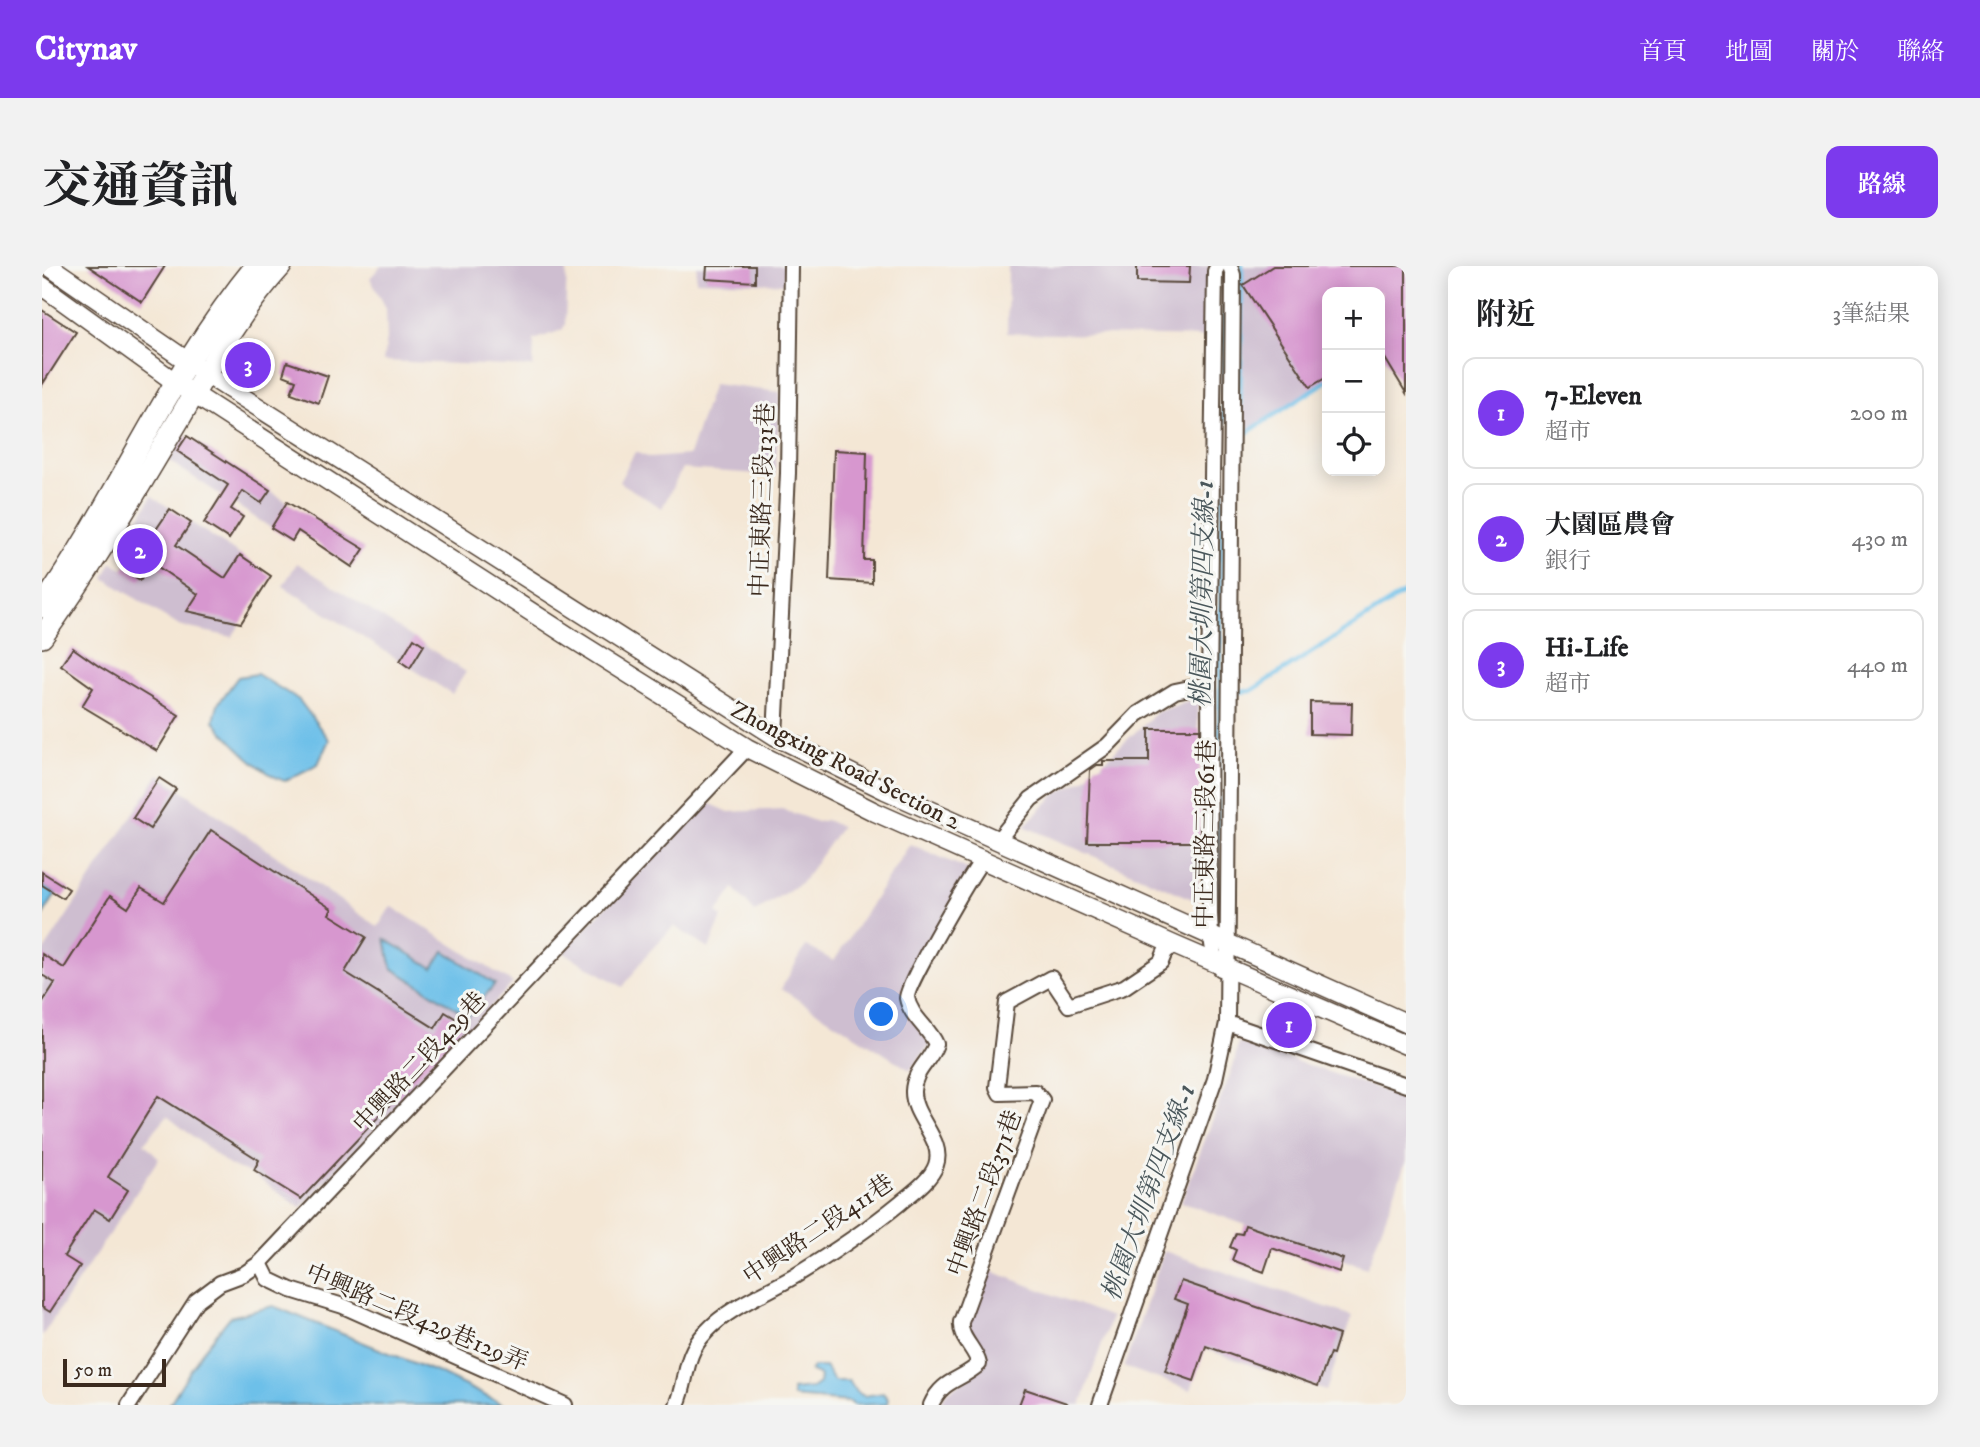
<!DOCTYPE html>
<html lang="zh-TW">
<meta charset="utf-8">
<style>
:root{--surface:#fff;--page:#f2f2f2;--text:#202124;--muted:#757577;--line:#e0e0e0;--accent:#7c3aed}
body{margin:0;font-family:"IM FELL DW Pica","Noto Serif TC",serif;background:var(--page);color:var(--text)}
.controls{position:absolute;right:21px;top:21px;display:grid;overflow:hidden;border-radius:14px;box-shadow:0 4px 18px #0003}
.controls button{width:63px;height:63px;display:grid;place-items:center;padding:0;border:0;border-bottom:2px solid var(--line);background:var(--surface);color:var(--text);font:35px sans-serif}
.scale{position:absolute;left:21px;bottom:18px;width:103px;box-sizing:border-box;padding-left:7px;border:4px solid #3b2a1e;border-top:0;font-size:19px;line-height:24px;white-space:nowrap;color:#3b2a1e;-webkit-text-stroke:5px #f6f6f2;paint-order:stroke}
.you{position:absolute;left:840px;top:749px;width:24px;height:24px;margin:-18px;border:5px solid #fff;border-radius:50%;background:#1a73e8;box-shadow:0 0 0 10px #1a73e833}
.badge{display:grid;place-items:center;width:46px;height:46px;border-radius:50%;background:var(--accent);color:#fff;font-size:23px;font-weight:700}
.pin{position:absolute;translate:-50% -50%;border:4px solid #fff;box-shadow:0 2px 7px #0006}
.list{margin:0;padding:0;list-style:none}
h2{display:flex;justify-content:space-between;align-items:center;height:91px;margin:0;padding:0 28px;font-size:30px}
h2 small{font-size:23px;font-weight:400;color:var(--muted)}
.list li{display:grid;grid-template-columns:46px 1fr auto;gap:21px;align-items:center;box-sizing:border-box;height:112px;margin:0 14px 14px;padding:0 14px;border:2px solid var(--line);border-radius:14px}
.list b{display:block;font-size:26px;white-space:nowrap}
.list p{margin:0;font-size:23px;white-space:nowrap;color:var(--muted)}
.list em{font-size:23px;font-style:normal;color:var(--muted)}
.icon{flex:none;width:38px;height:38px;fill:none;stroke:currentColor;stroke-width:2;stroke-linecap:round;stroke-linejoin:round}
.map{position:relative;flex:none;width:1364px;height:1139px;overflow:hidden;border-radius:14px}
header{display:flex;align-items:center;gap:42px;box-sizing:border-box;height:98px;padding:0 35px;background:var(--accent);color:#fff}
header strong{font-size:33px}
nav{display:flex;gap:38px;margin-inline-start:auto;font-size:24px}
.intro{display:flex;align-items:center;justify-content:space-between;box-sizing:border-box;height:168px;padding:0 42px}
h1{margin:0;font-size:49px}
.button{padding:18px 32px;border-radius:14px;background:var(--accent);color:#fff;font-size:24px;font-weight:700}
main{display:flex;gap:42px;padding:0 42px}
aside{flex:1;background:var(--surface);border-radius:14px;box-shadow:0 4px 18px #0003}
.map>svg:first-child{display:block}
</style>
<header>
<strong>Citynav</strong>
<nav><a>首頁</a><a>地圖</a><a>關於</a><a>聯絡</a></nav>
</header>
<div class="intro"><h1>交通資訊</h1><a class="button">路線</a></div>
<main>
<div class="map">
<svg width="1364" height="1139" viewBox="0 0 1364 1139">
<rect width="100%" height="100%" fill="#f6f6f2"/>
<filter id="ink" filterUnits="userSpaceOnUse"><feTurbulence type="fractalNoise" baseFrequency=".0143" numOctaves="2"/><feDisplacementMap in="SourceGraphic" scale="14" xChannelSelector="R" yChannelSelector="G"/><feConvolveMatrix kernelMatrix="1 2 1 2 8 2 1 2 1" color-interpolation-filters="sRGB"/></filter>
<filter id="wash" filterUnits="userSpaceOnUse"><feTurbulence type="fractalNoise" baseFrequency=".00686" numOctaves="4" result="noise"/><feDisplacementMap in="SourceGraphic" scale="28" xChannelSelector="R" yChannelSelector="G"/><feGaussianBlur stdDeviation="1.57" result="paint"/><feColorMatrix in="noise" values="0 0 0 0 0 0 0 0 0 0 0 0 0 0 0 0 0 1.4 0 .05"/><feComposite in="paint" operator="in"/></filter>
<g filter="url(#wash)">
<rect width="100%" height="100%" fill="#f4e7d5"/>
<g fill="#cebed0">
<polygon points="339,0 525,0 523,59 520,64 492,74 491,101 341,95 345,73 344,42 328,12"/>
<polygon points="655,0 742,0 742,18 654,15"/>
<polygon points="966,0 1167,0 1166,71 965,67"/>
<polygon points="1202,0 1364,0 1364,64 1338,81 1338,26 1285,26 1285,114 1201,167"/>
<polygon points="671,118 738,126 733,209 640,203 620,242 577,216 593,186 608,192 647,189"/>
<polygon points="142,169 245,236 229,262 127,195"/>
<polygon points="110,230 229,310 209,339 93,260"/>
<polygon points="70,296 98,314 110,297 156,328 145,346 199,357 190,371 137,360 62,312"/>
<polygon points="255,297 424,406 410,428 241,320"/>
<polygon points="1156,432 1157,636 982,560 1014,528 1043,513 1115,446"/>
<polygon points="117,508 336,661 349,640 471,717 259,942 210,908 187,899 125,850 102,877 117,892 0,1070 0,688"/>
<polygon points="664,536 687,546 740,543 775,556 784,554 799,561 760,616 713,646 692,622 675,646 680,651 667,683 632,660 607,686 581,721 521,686"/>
<polygon points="868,578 928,604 861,723 887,774 887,780 868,804 739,723 764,680 792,695"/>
<polygon points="1196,776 1364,832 1364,895 1325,1002 1139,936 1192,798"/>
<polygon points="1122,985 1310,1050 1284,1125 1163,1083 1149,1124 1082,1101"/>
<polygon points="947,1004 1069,1051 1039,1139 898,1139 903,1128 940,1101 924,1062"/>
</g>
<g fill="#6dc0e9" stroke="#547584" stroke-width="2">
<path d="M215 408 257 434 287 474 276 498 243 515C219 508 187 474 172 455L176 438 196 411Z"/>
<polygon points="0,619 14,628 0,650"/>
<polygon points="343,673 391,702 402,685 453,718 426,750 350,702"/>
<polygon points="231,1040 399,1108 462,1139 127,1139 159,1087 188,1051"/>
<polygon points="771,1101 783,1101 792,1115 807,1115 814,1126 822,1130 841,1127 846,1133 845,1138 812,1139 808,1136 751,1131 750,1124 770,1122 777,1117 778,1110 768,1105"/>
</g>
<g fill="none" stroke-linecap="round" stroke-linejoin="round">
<g stroke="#6dc0e9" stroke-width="4.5">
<polyline points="1200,0 1198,171 1285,115"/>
<polyline points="1195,426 1209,425 1364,326"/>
<polyline points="1175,637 1183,12"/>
</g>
</g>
<g id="blocks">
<g fill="#d797cf">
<polygon points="46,0 123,0 100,36"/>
<polygon points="665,0 713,0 713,16 664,13"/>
<polygon points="1095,0 1148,0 1147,17 1095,16"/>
<polygon points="1231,0 1364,0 1364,127 1338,84 1338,26 1285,26 1285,111 1268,121 1201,19"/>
<polygon points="0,44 34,66 0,119"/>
<polygon points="245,96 286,110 277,137 249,127 254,114 241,109"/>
<polygon points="145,170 228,224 219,237 201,225 189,243 201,251 187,273 162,257 186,219 135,185"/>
<polygon points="792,184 825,186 822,294 830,294 830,317 787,314"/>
<polygon points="245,236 322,283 310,301 256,265 250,275 229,262"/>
<polygon points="128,243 149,257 134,279 183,312 198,289 229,310 199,357 145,345 156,328 110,297 98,314 81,304 104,268 109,271"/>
<polygon points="372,372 382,379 368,402 358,395"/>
<polygon points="31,382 58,401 137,449 115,485 40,440 51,422 19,399"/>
<polygon points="1268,436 1310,437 1309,469 1268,468"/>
<polygon points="1107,463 1158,463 1158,576 1045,576 1048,504 1055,499 1061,499 1061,495 1107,495"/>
<polygon points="117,512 134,523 108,563 91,552"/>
<polygon points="169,564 290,643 287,648 324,671 303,706 393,762 403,746 421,757 412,771 259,933 212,904 217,894 116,830 66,911 86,924 68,953 52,943 22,990 38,1000 8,1046 0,1041 0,737 13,717 0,709 0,688 22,702 68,630 86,642 99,622 122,636"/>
<polygon points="0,606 27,623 21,632 0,619"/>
<polygon points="1230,743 1270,760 1264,774 1223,759"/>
<polygon points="1203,959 1301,993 1297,1006 1230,982 1222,1006 1190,994 1194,984 1188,981 1194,967 1200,968"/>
<polygon points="1139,1015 1297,1069 1291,1088 1288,1087 1276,1120 1164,1080 1152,1115 1123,1105 1146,1038 1132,1033"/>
<polygon points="983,1123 1025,1137 1024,1139 977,1139"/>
</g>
</g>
</g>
<g filter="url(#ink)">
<use href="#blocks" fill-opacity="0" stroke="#574639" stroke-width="2"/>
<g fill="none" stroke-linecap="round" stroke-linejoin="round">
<g stroke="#574639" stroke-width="18">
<g id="minor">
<path d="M1176 0 1173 5 1167 418 1168 648C1169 667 1168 687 1179 703"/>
<polyline points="733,470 746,207 749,0"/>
<polyline points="956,574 989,533 1065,480 1096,448 1133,425 1167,418"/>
<polyline points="1185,757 1364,819"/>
<polyline points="218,997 226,1013 249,1024 301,1040 523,1139"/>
<polyline points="87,1139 154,1035 178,1017 202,1008 218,997 705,482"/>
<path d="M635 1139C647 1113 640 1091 664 1066 687 1041 724 1027 753 1010 789 988 825 964 858 937 870 927 889 914 894 899 903 874 870 851 871 825 872 804 888 796 894 778 887 762 868 750 865 732 864 719 928 611 940 594"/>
<path d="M889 1139C900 1113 919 1115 937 1098 934 1083 917 1072 919 1056L1000 834 993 826 958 827 955 821 965 736 1009 712 1027 739 1082 721 1119 696 1123 686 1132 679"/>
<polyline points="1058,1139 1173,813 1185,757 1191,9 1188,0"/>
</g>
</g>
<g stroke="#574639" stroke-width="21">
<g id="tertiary">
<polyline points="7,0 164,108 733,470 843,524 1364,757"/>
<polyline points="0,20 133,116 531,373 705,482 833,546 1132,679 1364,779"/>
</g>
</g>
<g stroke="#574639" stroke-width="24">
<g id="secondary">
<path d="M0 341C77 231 128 104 214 0"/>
<path d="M0 371C51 300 94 225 139 150 169 98 198 45 239 0"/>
</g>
</g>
<use href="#minor" stroke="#fff" stroke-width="14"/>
<use href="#tertiary" stroke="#fff" stroke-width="18"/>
<use href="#secondary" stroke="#fff" stroke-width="21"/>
</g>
</g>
<g text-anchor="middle" stroke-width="6" stroke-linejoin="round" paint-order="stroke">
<g font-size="24" fill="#3b2a1e" stroke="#f6f6f2">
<text transform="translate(720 234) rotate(-88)" y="8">中正東路三段131巷</text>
<text transform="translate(804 499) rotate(27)" y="8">Zhongxing Road Section 2</text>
<text transform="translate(1163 568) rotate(-89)" y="8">中正東路三段61巷</text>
<text transform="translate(377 796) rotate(-47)" y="8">中興路二段429巷</text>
<text transform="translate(942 927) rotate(-70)" y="8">中興路二段371巷</text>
<text transform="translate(776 963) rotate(-34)" y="8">中興路二段411巷</text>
<text transform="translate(375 1051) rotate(23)" y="8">中興路二段429巷129弄</text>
</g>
<g font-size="26" font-style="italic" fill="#4a575b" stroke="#f6f6f2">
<text transform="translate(1160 328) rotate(-89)" y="9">桃園大圳第四支線-1</text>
<text transform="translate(1106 926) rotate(-70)" y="9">桃園大圳第四支線-1</text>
</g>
</g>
</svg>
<div class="controls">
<button>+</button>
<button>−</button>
<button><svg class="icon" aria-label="locate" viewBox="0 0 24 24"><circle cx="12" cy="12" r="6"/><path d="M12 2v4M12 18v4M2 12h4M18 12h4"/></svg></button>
</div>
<div class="scale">50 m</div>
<div class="you"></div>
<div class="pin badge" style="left:1247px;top:759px">1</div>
<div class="pin badge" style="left:98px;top:285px">2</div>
<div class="pin badge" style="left:206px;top:99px">3</div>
</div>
<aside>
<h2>附近<small>3筆結果</small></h2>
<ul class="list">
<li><span class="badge">1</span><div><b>7-Eleven</b><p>超市</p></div><em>200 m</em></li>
<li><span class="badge">2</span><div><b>大園區農會</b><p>銀行</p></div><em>430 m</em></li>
<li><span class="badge">3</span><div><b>Hi-Life</b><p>超市</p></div><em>440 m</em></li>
</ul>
</aside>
</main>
